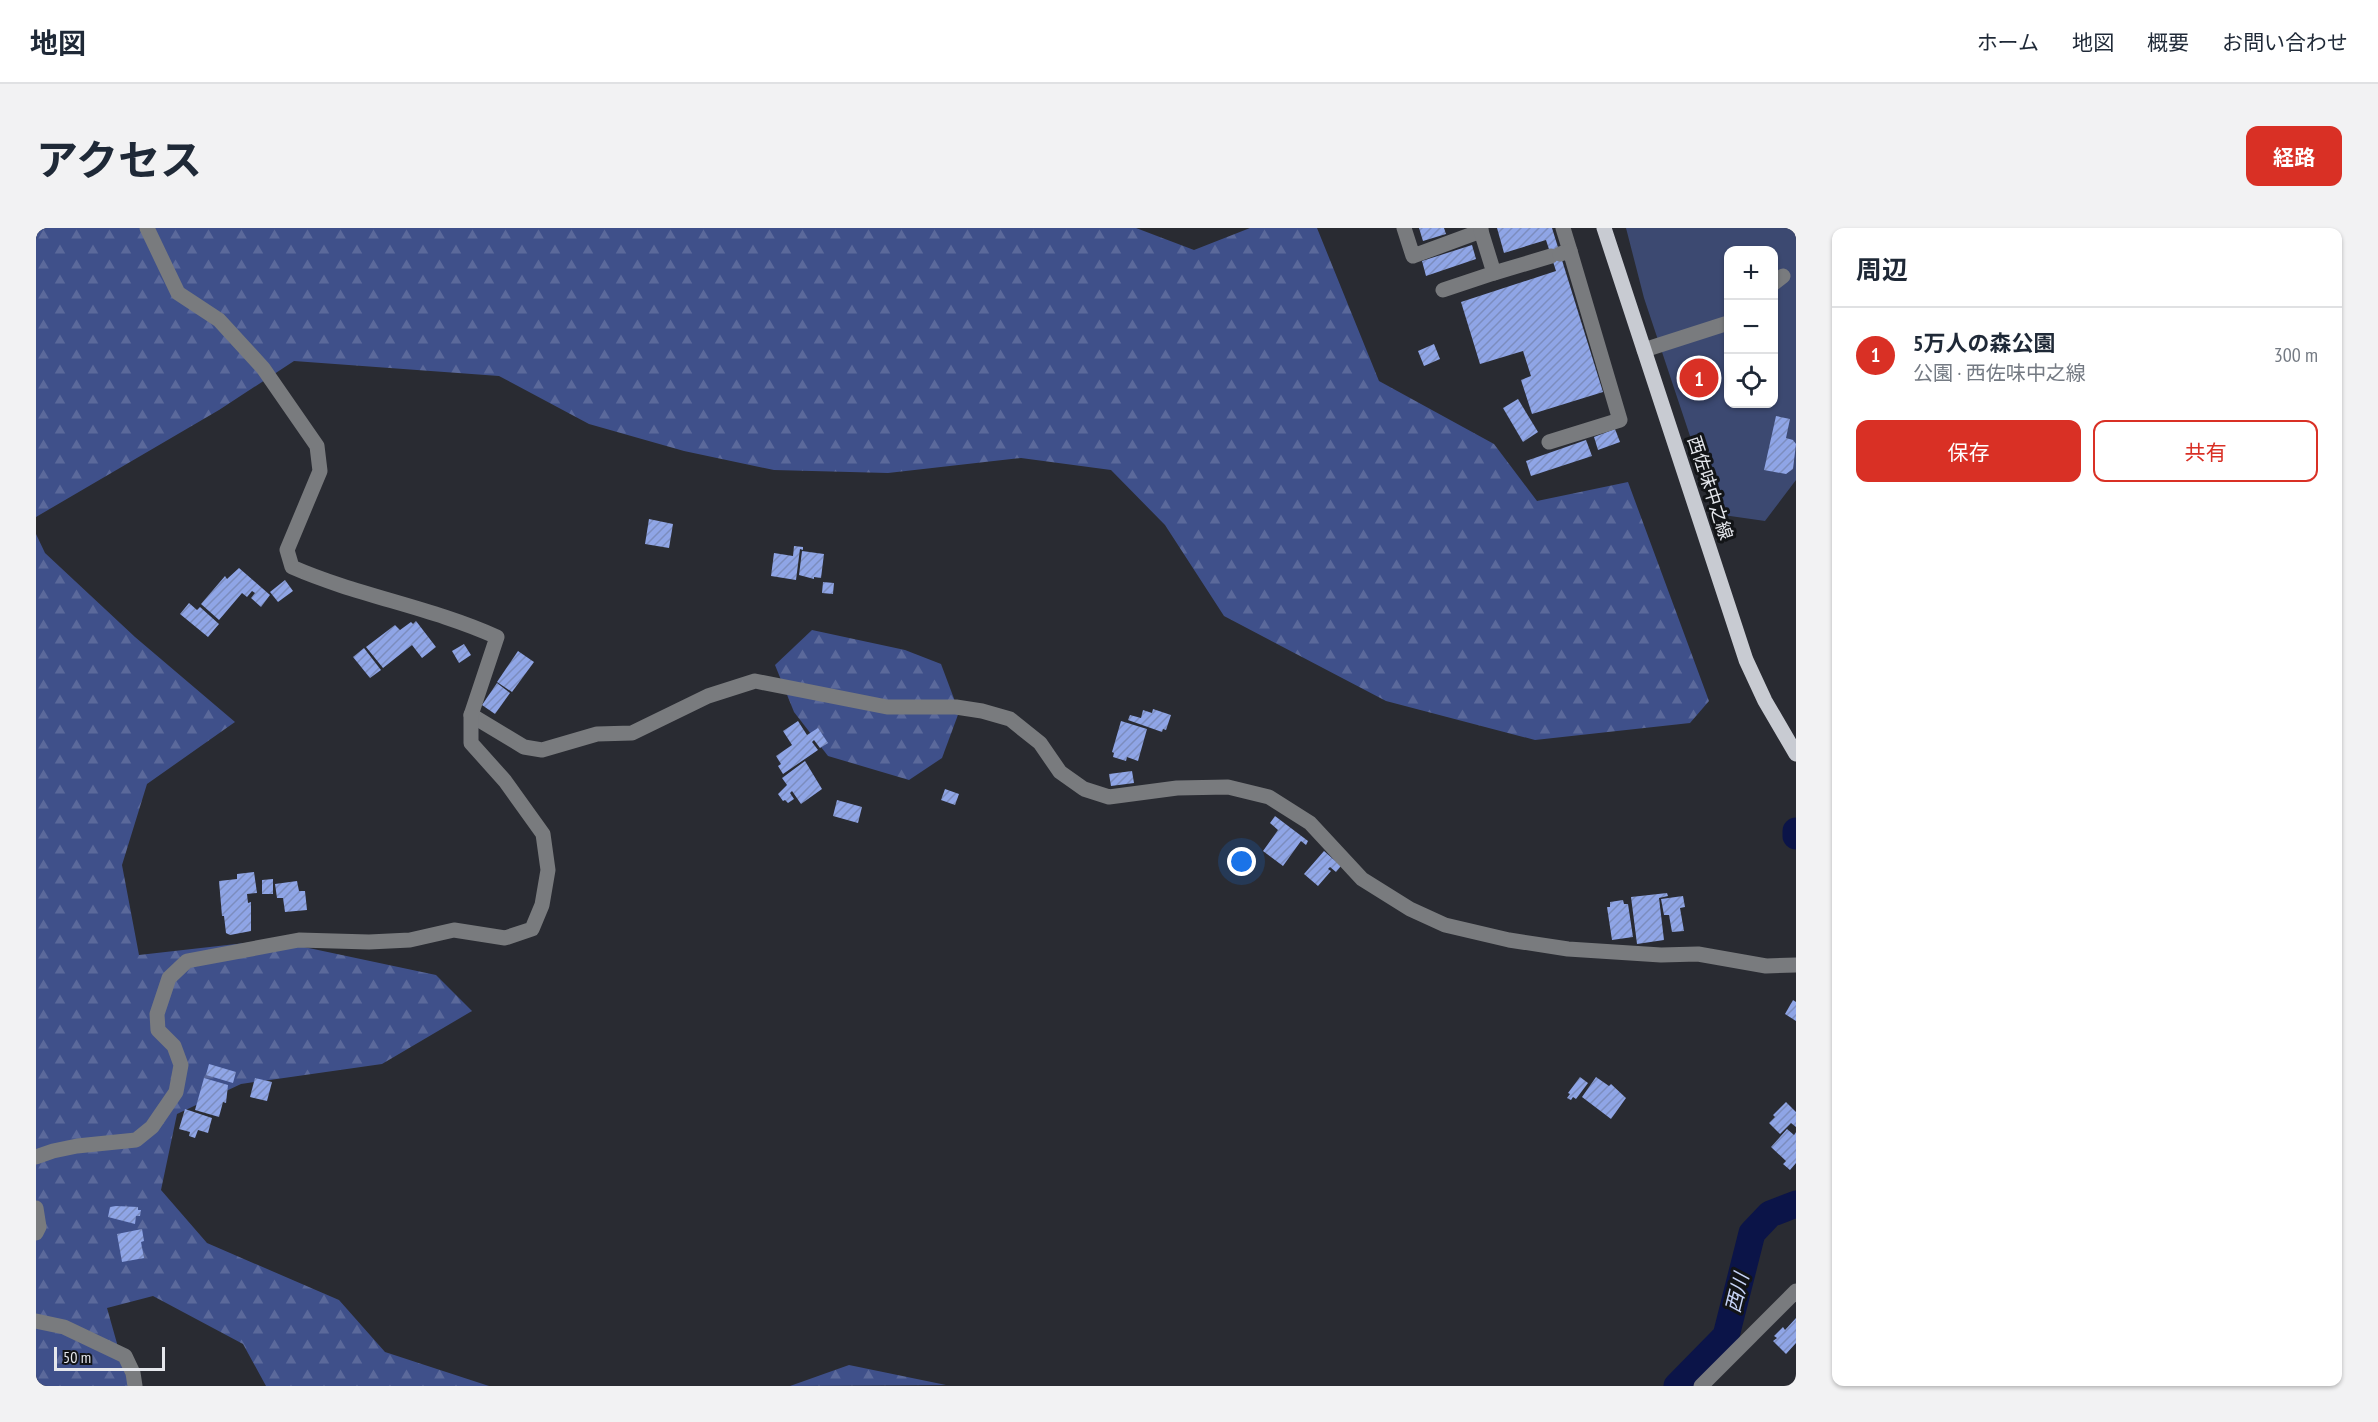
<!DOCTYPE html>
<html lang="ja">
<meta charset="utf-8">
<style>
:root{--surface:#fff;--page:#f2f2f3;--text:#1f2937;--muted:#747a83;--line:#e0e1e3;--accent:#d93025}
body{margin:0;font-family:"PT Sans Narrow","Noto Sans JP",sans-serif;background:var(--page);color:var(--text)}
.controls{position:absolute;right:18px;top:18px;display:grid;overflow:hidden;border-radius:12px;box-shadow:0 2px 4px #0004}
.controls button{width:54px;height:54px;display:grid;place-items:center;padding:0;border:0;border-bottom:2px solid var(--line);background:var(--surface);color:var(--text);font:30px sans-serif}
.scale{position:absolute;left:18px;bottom:15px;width:111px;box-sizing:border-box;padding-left:6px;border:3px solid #e5e7ec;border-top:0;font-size:16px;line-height:21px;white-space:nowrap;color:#e5e7ec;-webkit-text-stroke:4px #121417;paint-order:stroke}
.you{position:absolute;left:1206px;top:634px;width:21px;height:21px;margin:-15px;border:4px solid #fff;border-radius:50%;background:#1a73e8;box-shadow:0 0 0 9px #1a73e833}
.badge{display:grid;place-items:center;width:39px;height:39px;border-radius:50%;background:var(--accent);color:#fff;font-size:20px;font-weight:700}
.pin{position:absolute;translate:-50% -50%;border:3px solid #fff;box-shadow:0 2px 6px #0006}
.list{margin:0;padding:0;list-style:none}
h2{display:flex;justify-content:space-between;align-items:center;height:78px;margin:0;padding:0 24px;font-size:26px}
h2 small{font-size:20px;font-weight:400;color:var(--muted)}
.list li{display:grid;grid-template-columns:39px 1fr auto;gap:18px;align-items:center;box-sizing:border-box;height:96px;padding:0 24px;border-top:2px solid var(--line)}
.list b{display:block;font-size:22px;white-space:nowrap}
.list p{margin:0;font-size:20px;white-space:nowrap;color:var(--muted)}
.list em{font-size:20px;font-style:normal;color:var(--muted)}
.actions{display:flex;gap:12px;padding:18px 24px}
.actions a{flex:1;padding:14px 0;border:2px solid var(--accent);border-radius:12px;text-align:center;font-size:21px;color:var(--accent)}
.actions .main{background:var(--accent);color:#fff}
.icon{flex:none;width:33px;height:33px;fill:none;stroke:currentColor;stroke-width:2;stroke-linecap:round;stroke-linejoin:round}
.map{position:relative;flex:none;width:1760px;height:1158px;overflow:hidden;border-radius:12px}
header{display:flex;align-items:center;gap:36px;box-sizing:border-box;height:84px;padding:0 30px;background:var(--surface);border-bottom:2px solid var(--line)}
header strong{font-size:28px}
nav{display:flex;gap:33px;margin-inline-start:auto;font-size:21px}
.intro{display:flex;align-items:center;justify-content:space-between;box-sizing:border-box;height:144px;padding:0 36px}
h1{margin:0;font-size:42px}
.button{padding:15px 27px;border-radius:12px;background:var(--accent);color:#fff;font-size:21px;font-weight:700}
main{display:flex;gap:36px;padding:0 36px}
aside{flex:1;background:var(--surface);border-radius:12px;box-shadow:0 2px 4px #0004}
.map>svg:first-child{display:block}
</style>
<header>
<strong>地図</strong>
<nav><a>ホーム</a><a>地図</a><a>概要</a><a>お問い合わせ</a></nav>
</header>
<div class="intro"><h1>アクセス</h1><a class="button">経路</a></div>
<main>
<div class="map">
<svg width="1760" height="1158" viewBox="0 0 1760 1158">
<defs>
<pattern id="forest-firs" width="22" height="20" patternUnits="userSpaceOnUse" patternTransform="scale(1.5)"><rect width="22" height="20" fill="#3f508a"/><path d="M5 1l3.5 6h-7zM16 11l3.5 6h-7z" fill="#5b699b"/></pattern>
<pattern id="building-hatch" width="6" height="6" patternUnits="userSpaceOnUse" patternTransform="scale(1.5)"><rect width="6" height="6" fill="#8fa5e6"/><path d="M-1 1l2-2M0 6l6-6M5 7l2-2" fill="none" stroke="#7c8dbe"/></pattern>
</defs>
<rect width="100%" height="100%" fill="#292b32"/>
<path fill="#3c4971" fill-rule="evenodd" d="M1590 0H1760V252L1729 293 1680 286 1608 70ZM1692 22H1738V176H1692Z"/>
<g fill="url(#forest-firs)">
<polygon points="0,0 1100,0 1158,22 1214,0 1281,0 1343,153 1458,216 1501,273 1592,254 1673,473 1654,495 1499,512 1350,473 1188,388 1129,297 1075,242 985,230 852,245 738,242 648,223 553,196 463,148 258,133 183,182 0,289"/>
<polygon points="0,306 9,325 99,409 199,494 111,556 86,637 103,727 235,712 400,747 436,783 346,836 205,856 141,886 125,962 171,1015 303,1072 349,1124 453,1158 230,1158 207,1116 117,1068 71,1080 93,1158 0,1158"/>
<polygon points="776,402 869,422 905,436 923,484 906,530 873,552 792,528 758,484 739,437"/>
<polygon points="813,1137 910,1157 754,1158"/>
</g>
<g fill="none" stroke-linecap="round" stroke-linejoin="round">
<g stroke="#0b1448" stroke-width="27">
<polyline points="1760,603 1760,608"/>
<polyline points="1641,1158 1690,1108 1716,1005 1734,986 1760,976"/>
</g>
</g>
<g fill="url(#building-hatch)">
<polygon points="1383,0 1408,0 1410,6 1387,13"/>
<polygon points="1461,0 1516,0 1567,164 1496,186 1485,152 1495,148 1487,123 1444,136 1425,74 1520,43 1510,12 1468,25"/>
<polygon points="1436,17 1440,31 1390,48 1386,33"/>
<polygon points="1398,116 1404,131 1388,138 1382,123"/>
<polygon points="1482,171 1502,204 1487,214 1467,180"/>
<polygon points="1740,188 1754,191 1750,210 1757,212 1760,216 1757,241 1750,246 1728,242"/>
<polygon points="1579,201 1584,214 1562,222 1558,209"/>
<polygon points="1550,212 1556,228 1495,248 1490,233"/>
<polygon points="613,291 637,296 633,320 609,316"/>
<polygon points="758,318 767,319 767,322 764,321 760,352 735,348 738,325 757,328"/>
<polygon points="766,323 788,326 785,350 778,349 778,351 763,347"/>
<polygon points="203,340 234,367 225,379 215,370 219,365 216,363 211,369 206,365 183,392 165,376 189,348 191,351"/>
<polygon points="249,352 257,363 242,374 234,364"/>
<polygon points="787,354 798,355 797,366 786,365"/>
<polygon points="153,375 161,382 164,379 183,396 172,409 144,386"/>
<polygon points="380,393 400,419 386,430 376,417 347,440 330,419 359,397 364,402 375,394 377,396"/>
<polygon points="428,416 435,427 423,435 416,423"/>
<polygon points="328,420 345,442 334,450 317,429"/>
<polygon points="482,423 498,434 476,464 461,454"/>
<polygon points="461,455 474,465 459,486 446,477"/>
<polygon points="1117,481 1135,487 1130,502 1127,501 1126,504 1092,492 1094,487 1105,490 1107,482 1116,485"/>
<polygon points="762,493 771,507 782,500 792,515 784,520 778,512 776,514 782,522 747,546 742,538 745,536 740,528 756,517 747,503"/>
<polygon points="1085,493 1111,501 1102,533 1091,529 1090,533 1077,529 1078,525 1076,524"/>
<polygon points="769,533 786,561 765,576 756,563 754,565 758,571 752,575 749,572 747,573 742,566 751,557 746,550"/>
<polygon points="1096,543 1098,555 1075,558 1073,546"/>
<polygon points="909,561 923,566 919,577 905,572"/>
<polygon points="801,572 826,579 822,595 797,588"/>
<polygon points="1239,588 1272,613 1270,617 1265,613 1247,638 1227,623 1242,602 1234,595"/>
<polygon points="1288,623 1305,638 1300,644 1294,639 1292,641 1295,643 1282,658 1268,646"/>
<polygon points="218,644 221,665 211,666 212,675 215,674 215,703 194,707 190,705 188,688 186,688 183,653 201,651 201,646"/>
<polygon points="237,651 237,666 226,666 226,652"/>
<polygon points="261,653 263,663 269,663 271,682 249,684 247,670 241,670 239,656"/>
<polygon points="1631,665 1632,668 1623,670 1628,712 1601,716 1595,669"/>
<polygon points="1647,668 1649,679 1644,680 1648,703 1636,704 1633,687 1628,687 1625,671"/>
<polygon points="1587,672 1588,676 1592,676 1597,709 1576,712 1571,679 1574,679 1574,674"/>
<polygon points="1757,772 1760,774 1760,793 1749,786"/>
<polygon points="173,836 200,844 197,855 170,847"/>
<polygon points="1544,849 1552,855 1540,871 1537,869 1535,872 1531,870 1534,866 1532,865"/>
<polygon points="1560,849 1573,858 1575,856 1590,870 1575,891 1546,869"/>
<polygon points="168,850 192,857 190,875 187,874 183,889 159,882"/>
<polygon points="219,850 236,854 231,873 214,869"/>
<polygon points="1750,874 1760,884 1760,899 1755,895 1744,906 1733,895 1739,889 1737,887"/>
<polygon points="149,881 176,890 172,905 162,902 159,910 153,908 154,904 143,901"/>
<polygon points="1751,901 1758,907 1760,904 1760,935 1754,942 1747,936 1750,933 1735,919"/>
<polygon points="80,978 102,979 102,982 105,982 104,988 100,988 99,996 72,989 74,979"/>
<polygon points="106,1001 108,1013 105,1014 108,1030 86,1034 81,1006"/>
<polygon points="1760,1090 1760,1115 1750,1126 1737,1113 1741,1110 1738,1108 1747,1099 1749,1102"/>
</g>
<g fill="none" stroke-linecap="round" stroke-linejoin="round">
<g stroke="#797b7e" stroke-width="15">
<polyline points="1368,0 1377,28 1445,3 1445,0"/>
<polyline points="1527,0 1534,23"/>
<polyline points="1458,45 1515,28"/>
<polyline points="1738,55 1747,48"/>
<polyline points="1407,62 1458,45 1445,3"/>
<polyline points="1608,122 1692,95"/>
<polyline points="1513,214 1584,192 1534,23 1524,26"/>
<polyline points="435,487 488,519 506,522 561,506 596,505 672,468 719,453 851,479 920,479 946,483 974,491 1004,515 1024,544 1048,561 1073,569 1141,560 1192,559 1233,569 1274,595 1326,651 1374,681 1409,697 1473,712 1532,721 1625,727 1662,726 1730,738 1760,737"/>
<path d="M0 929 17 923 41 918 100 912 116 899 140 864 145 837 138 818 122 802 121 786 133 750 151 733 263 712 333 714 374 712 418 702 469 710 496 701 506 677 512 642 507 606 469 553 435 515V487L461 409C395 379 322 368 256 339L251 322 284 243 281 218 227 140 183 92 142 65 111 0"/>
<polyline points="0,980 3,999 0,1005"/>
<polyline points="0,1093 28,1099 89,1128 97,1145 99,1158"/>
<polyline points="1665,1158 1760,1063"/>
</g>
<polyline stroke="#c8cbd2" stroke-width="15" points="1568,0 1710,432 1729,473 1760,526"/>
</g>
<g text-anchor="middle" stroke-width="6" stroke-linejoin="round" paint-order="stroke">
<g font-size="18" fill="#e5e7ec" stroke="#121417">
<text transform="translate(1674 260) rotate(72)" y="6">西佐味中之線</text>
</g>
<g font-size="20" font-style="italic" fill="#c6d3f6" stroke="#121417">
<text transform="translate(1701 1065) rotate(-76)" y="7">西川</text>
</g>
</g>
</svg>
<div class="controls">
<button>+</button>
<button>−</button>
<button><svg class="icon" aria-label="locate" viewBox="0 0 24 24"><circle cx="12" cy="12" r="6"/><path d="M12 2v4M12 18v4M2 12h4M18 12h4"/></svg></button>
</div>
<div class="scale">50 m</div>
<div class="you"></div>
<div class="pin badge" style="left:1663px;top:150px">1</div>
</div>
<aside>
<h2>周辺<small></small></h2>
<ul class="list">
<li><span class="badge">1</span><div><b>5万人の森公園</b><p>公園 · 西佐味中之線</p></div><em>300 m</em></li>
</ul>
<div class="actions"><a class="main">保存</a><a>共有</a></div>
</aside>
</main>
